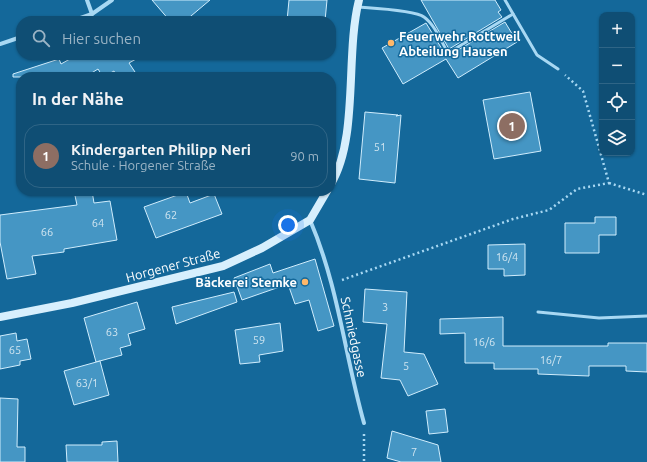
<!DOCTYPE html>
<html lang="de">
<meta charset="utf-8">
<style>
:root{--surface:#0f4e74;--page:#1d587c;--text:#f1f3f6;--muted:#9bb4c5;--line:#2f6586;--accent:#ffb86a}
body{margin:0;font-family:Ubuntu,sans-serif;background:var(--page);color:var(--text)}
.controls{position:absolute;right:12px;top:12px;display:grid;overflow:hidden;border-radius:8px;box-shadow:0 1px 3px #0004}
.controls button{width:36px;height:36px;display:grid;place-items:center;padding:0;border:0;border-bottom:1px solid var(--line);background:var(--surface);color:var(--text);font:20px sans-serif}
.you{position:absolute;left:288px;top:225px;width:14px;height:14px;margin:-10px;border:3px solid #fff;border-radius:50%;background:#1a73e8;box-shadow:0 0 0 6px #1a73e833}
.badge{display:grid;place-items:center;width:26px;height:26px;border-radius:50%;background:var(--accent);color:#fff;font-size:13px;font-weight:700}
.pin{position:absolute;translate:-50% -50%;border:2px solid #fff;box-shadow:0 1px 4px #0006}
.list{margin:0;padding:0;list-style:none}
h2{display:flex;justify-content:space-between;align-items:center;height:52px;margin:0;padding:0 16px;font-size:17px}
h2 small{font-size:13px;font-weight:400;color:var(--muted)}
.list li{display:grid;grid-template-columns:26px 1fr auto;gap:12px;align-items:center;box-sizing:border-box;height:64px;margin:0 8px 8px;padding:0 8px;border:1px solid var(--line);border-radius:16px}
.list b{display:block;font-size:15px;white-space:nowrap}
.list p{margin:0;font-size:13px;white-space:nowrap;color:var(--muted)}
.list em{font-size:13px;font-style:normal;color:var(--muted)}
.icon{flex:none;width:22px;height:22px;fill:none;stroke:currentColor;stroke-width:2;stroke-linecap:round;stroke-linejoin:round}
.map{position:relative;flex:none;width:647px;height:462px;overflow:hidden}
.search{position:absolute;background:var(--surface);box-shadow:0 1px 3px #0004;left:16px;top:16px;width:320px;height:44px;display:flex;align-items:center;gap:10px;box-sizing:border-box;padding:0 14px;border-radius:16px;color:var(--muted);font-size:15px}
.panel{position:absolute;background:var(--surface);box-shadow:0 1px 3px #0004;left:16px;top:72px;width:320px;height:124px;border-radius:16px}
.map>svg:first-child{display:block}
</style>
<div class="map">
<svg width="647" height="462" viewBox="0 0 647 462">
<rect width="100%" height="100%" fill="#14689a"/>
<g fill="#4596c4" stroke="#d0edfd">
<polygon points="152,0 210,0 185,21 170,21"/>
<polygon points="289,0 327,0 325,21 287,21"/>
<polygon points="421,0 495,0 501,10 498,12 502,17 449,49"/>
<polygon points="505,22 517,42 458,78 446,59 403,84 382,48 426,23 445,54 448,56"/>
<polygon points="77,55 143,55 129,63 135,72 126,77 117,77 114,71 103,77 98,69 85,77 13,77 13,74 59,59 61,64"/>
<polygon points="530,92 541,151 494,159 483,100"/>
<polygon points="365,112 398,115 396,116 401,115 395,183 359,179"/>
<polygon points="74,191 92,191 94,203 110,201 117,240 64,249 64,252 32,256 36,274 7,279 0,242 0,215 77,205"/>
<polygon points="186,192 190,203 214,194 222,214 156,238 144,207"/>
<polygon points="595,217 616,217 616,235 599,235 599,253 565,253 565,223 595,223"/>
<polygon points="525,244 525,275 504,276 504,269 488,269 488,245"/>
<polygon points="315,259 334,326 318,331 309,300 295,304 288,284 242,300 234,278 270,264 273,273"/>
<polygon points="365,289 407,292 404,352 424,354 438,384 408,396 400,380 381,378 387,324 363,322"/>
<polygon points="234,292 237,302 176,324 172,307"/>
<polygon points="137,302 145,329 128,334 131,345 120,348 122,355 96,362 84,318"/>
<polygon points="503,317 503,346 608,346 608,343 647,343 647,372 626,371 626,366 589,366 589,376 538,374 538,369 494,369 494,363 465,363 465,333 440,334 440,319"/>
<polygon points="280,323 283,351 259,355 260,362 240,364 235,330"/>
<polygon points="16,333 17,341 27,339 31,359 20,361 20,365 0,369 0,336"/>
<polygon points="100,361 109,395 74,405 64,371"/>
<polygon points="0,398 18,399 17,447 25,447 25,462 0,462"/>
<polygon points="445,409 448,432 429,434 426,411"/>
<polygon points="392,431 438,445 441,462 401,462 387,458"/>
<polygon points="117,441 118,462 67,462 66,445 102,445 102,442"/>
</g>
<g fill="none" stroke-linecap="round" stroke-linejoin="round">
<g stroke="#a8d8f3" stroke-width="2.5" stroke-dasharray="2 3" stroke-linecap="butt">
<polyline points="609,183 647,195"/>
<polyline points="342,280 513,219 549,210 577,189 609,183 583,91 565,75"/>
<polyline points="364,434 364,462"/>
</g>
<g stroke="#a8d8f3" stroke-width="3">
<polyline points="505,0 537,55 558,69"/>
<path d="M359 7C372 8 415 10 424 17 435 25 441 41 448 53L513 14"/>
<polyline points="538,312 599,318 647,316"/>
</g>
<g stroke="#a8d8f3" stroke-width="4">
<polyline points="87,0 92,14"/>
<polyline points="72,21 92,14 112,0"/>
<polyline points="0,44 21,37"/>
<path d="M310 220C338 285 345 356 364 423"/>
</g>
<g stroke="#d7effd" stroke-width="8">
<path d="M331 184C359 137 345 55 359 0"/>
<polyline points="0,317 72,303 223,266 262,248 310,220 327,191"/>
</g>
</g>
<g fill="#ffb86a" stroke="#14689a" stroke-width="1.5">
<circle cx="391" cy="43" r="4"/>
<circle cx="305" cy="282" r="4"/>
</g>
<g text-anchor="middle" stroke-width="3" stroke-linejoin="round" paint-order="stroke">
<g font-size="11" fill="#d0e5f0">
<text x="380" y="151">51</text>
<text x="171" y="219">62</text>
<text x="98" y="227">64</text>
<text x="47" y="236">66</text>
<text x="507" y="261">16/4</text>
<text x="385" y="311">3</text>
<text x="112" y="336">63</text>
<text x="259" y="344">59</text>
<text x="484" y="346">16/6</text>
<text x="15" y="354">65</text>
<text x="551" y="364">16/7</text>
<text x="406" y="370">5</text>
<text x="87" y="387">63/1</text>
<text x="414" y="456">7</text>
</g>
<g font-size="13" font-weight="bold" fill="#fff" stroke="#14689a" text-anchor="start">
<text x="399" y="41">Feuerwehr Rottweil<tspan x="399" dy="15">Abteilung Hausen</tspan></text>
<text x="297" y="287" text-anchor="end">Bäckerei Stemke</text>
</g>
<g font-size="13" fill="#fff" stroke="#14689a">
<text transform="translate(173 265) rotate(-15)" y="5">Horgener Straße</text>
<text transform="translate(354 337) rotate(78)" y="5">Schmiedgasse</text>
</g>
</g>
</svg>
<div class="controls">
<button>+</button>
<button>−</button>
<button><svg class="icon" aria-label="locate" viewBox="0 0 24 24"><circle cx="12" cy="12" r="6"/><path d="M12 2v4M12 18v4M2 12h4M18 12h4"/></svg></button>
<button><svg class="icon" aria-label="layers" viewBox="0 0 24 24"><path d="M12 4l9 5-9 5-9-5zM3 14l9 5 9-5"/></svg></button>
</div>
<div class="you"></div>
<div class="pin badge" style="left:512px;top:126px;background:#8d6e63">1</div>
<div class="search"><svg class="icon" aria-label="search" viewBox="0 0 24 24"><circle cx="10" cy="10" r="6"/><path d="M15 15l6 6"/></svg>Hier suchen</div>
<section class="panel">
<h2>In der Nähe<small></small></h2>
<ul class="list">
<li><span class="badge" style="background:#8d6e63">1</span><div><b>Kindergarten Philipp Neri</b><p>Schule · Horgener Straße</p></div><em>90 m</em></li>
</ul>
</section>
</div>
